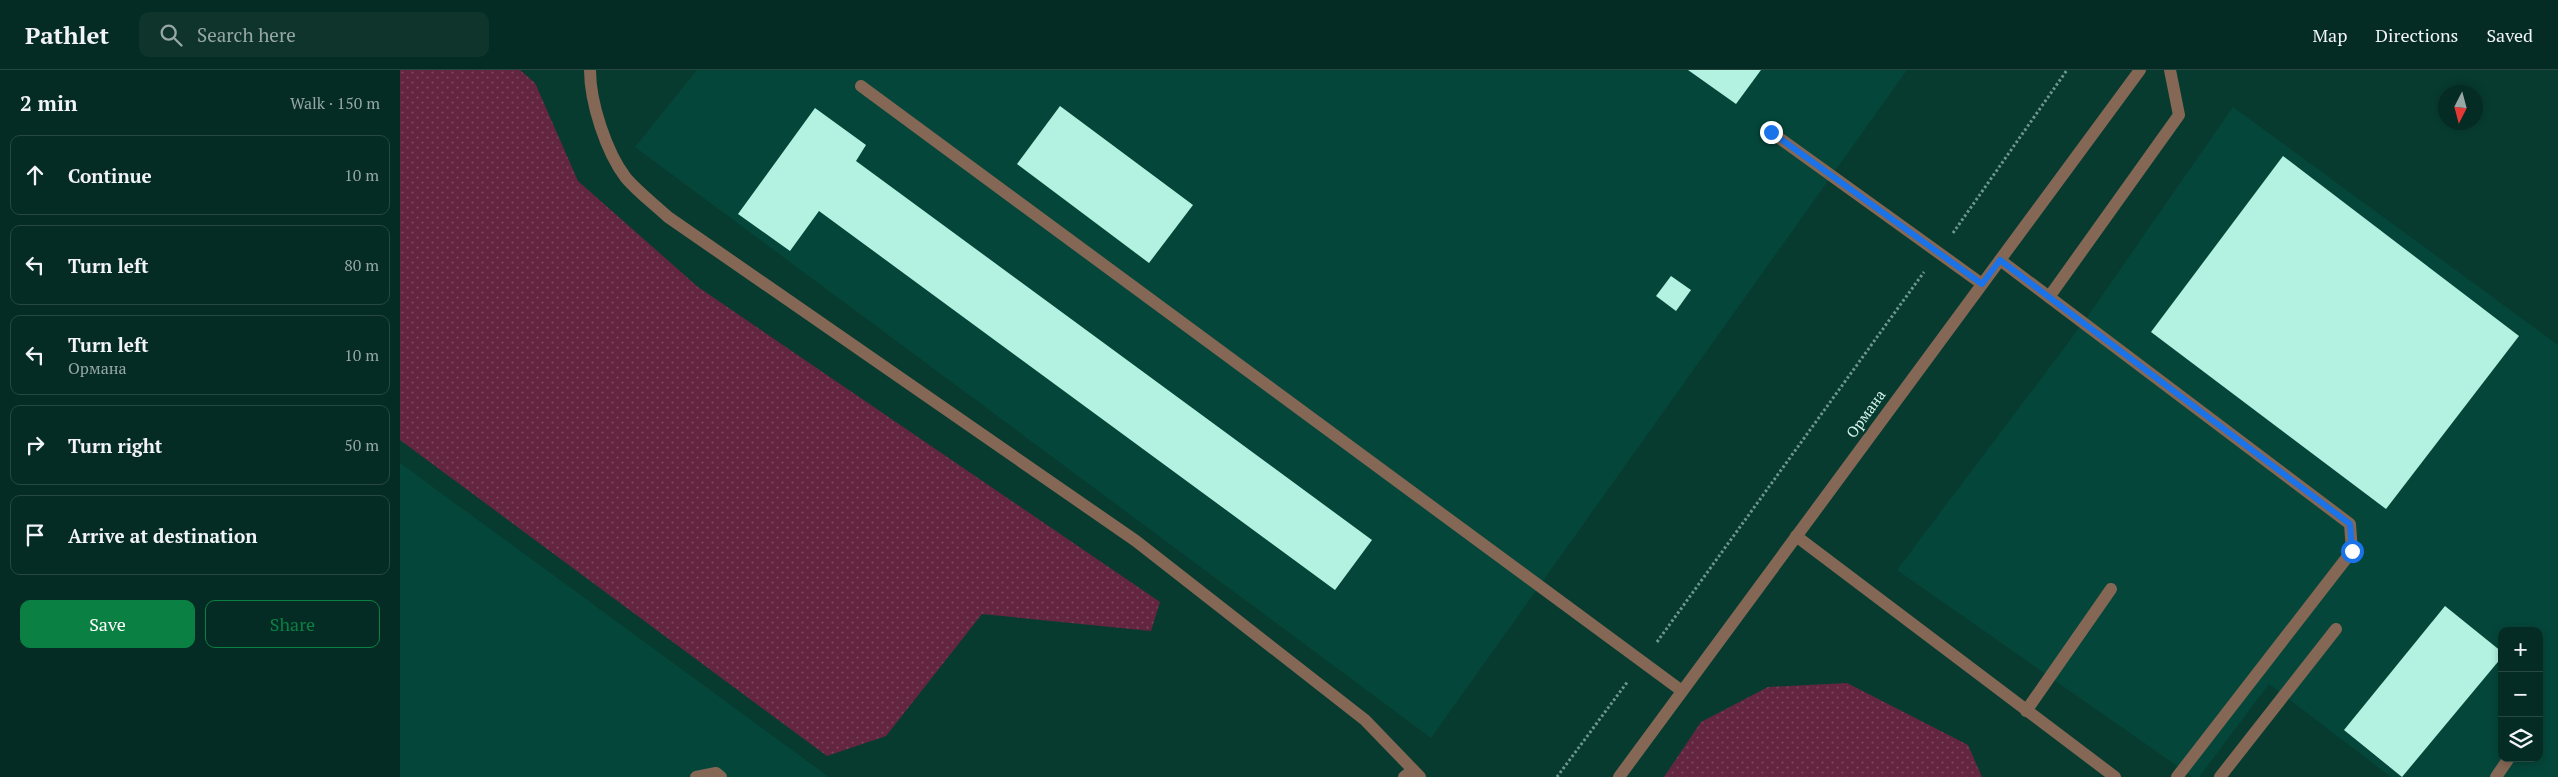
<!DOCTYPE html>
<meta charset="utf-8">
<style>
:root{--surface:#052c24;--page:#0e342c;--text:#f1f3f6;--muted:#97a7a6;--line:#264841;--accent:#0b8043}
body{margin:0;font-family:"PT Serif",serif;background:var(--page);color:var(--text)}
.controls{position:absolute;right:15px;bottom:15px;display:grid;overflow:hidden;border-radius:10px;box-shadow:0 2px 8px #0003}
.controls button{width:45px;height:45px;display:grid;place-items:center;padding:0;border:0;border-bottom:1px solid var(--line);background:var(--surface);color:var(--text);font:25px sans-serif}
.compass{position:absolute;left:2038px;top:15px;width:45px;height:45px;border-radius:50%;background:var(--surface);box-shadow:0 2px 8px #0003;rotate:186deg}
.stop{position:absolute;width:15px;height:15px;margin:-11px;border:4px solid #1a73e8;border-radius:50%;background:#fff}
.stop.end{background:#1a73e8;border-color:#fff;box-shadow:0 1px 5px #0008}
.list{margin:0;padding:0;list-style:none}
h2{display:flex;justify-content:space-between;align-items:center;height:65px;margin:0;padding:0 20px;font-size:21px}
h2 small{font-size:16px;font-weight:400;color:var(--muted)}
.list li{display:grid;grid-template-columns:32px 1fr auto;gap:15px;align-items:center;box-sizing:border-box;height:80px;margin:0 10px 10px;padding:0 10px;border:1px solid var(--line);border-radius:10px}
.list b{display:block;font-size:19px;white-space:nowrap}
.list p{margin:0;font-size:16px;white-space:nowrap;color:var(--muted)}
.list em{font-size:16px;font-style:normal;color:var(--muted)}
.actions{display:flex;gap:10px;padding:15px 20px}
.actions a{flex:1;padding:11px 0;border:1px solid var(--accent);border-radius:10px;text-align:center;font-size:18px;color:var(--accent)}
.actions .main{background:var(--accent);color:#fff}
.icon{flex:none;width:28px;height:28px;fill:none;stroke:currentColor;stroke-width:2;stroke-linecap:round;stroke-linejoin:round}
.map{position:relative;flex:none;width:2158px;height:707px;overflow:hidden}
header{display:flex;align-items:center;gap:30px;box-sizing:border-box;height:70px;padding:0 25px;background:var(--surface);border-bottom:1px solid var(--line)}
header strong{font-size:24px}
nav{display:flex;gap:28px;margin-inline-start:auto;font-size:18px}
.search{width:350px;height:45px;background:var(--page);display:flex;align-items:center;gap:12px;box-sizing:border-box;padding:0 18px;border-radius:10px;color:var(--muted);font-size:19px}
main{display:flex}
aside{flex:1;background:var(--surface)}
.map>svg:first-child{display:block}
</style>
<header>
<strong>Pathlet</strong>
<div class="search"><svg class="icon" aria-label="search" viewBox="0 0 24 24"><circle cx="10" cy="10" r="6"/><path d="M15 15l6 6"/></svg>Search here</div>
<nav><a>Map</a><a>Directions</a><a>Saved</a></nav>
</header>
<main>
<aside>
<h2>2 min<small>Walk · 150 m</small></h2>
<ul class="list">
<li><svg class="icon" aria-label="ahead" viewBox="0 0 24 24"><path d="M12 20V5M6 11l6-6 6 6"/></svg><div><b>Continue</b></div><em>10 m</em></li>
<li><svg class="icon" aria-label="left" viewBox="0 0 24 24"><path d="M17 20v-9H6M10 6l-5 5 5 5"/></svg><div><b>Turn left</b></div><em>80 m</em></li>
<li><svg class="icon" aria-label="left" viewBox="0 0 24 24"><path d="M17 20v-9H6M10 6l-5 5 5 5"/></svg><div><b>Turn left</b><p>Ормана</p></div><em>10 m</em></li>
<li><svg class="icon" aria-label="right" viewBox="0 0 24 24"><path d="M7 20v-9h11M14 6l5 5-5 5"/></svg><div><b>Turn right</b></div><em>50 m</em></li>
<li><svg class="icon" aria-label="arrive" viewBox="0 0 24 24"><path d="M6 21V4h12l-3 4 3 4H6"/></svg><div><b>Arrive at destination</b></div></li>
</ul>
<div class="actions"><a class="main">Save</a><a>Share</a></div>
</aside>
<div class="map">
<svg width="2158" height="707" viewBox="0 0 2158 707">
<defs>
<pattern id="grass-dots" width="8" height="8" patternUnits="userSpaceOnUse" patternTransform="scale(1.25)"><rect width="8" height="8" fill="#642541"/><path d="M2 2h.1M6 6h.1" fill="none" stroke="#79455d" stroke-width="1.8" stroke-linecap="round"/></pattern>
</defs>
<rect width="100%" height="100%" fill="#073b30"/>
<g fill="#05463a" fill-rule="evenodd">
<polygon points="297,0 1507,0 1031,668 235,77"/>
<path d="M1833 37 2158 275V707H1991L1869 614 1799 707H1793L1497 500 1683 253ZM2102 561H2139V688H2102Z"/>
<polygon points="0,393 429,707 0,707"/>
</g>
<g fill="url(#grass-dots)">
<polygon points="0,0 120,0 135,13 178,111 298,217 760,532 751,561 582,544 486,666 427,686 0,370"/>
<polygon points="1447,613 1568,675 1582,707 1264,707 1301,652 1368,617"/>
</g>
<g fill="#b3f2e0">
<polygon points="1288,0 1361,0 1336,34"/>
<polygon points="660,36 793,135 749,193 617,94"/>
<polygon points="415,38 466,75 456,91 972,470 935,520 419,141 390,181 338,144"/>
<polygon points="1883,86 2119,266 1986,439 1751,262"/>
<polygon points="1271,206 1291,220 1276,241 1256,226"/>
<polygon points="2045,536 2102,582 2102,587 2002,707 1944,660"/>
</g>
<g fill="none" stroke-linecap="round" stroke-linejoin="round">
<g stroke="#6e978d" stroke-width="3" stroke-dasharray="2.5 2.5" stroke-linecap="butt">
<polyline points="1553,163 1667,0"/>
<polyline points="1257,572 1524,202"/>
<polyline points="1157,707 1228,611"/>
</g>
<g stroke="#846754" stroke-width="12">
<polyline points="461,16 1282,621"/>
<polyline points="1371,62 1582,214"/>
<polyline points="1600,190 1950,454 1952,481 1777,707"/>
<polyline points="1649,227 1779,45 1770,0"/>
<polyline points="1626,641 1711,519"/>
<polyline points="296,707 316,703 321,707"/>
<polyline points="1004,707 1013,700"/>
<polyline points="1820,707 1936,559"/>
<polyline points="2096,707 2109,688"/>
</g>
<g stroke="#846754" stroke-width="12">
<path d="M190 0C190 32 206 82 226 108 238 122 254 134 268 147L736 471 965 650 1020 707"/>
<polyline points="1396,466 1715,707"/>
<polyline points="1219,707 1740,0"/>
</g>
</g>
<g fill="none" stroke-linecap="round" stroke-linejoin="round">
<polyline stroke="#1a73e8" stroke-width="6" points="1371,62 1582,214 1600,190 1950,454 1952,481"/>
</g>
<g text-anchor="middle" stroke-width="5" stroke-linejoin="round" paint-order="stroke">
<g font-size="15" fill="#d6f5ec" stroke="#073b30">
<text transform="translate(1466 344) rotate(-54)" y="5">Ормана</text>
</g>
</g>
</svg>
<div class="controls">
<button>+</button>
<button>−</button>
<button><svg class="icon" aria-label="layers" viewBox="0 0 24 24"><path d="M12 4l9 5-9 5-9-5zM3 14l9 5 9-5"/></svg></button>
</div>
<svg class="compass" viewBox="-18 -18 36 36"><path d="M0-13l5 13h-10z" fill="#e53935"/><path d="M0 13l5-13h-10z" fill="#97a7a6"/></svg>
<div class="stop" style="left:1952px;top:481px"></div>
<div class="stop end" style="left:1371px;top:62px"></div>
</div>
</main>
